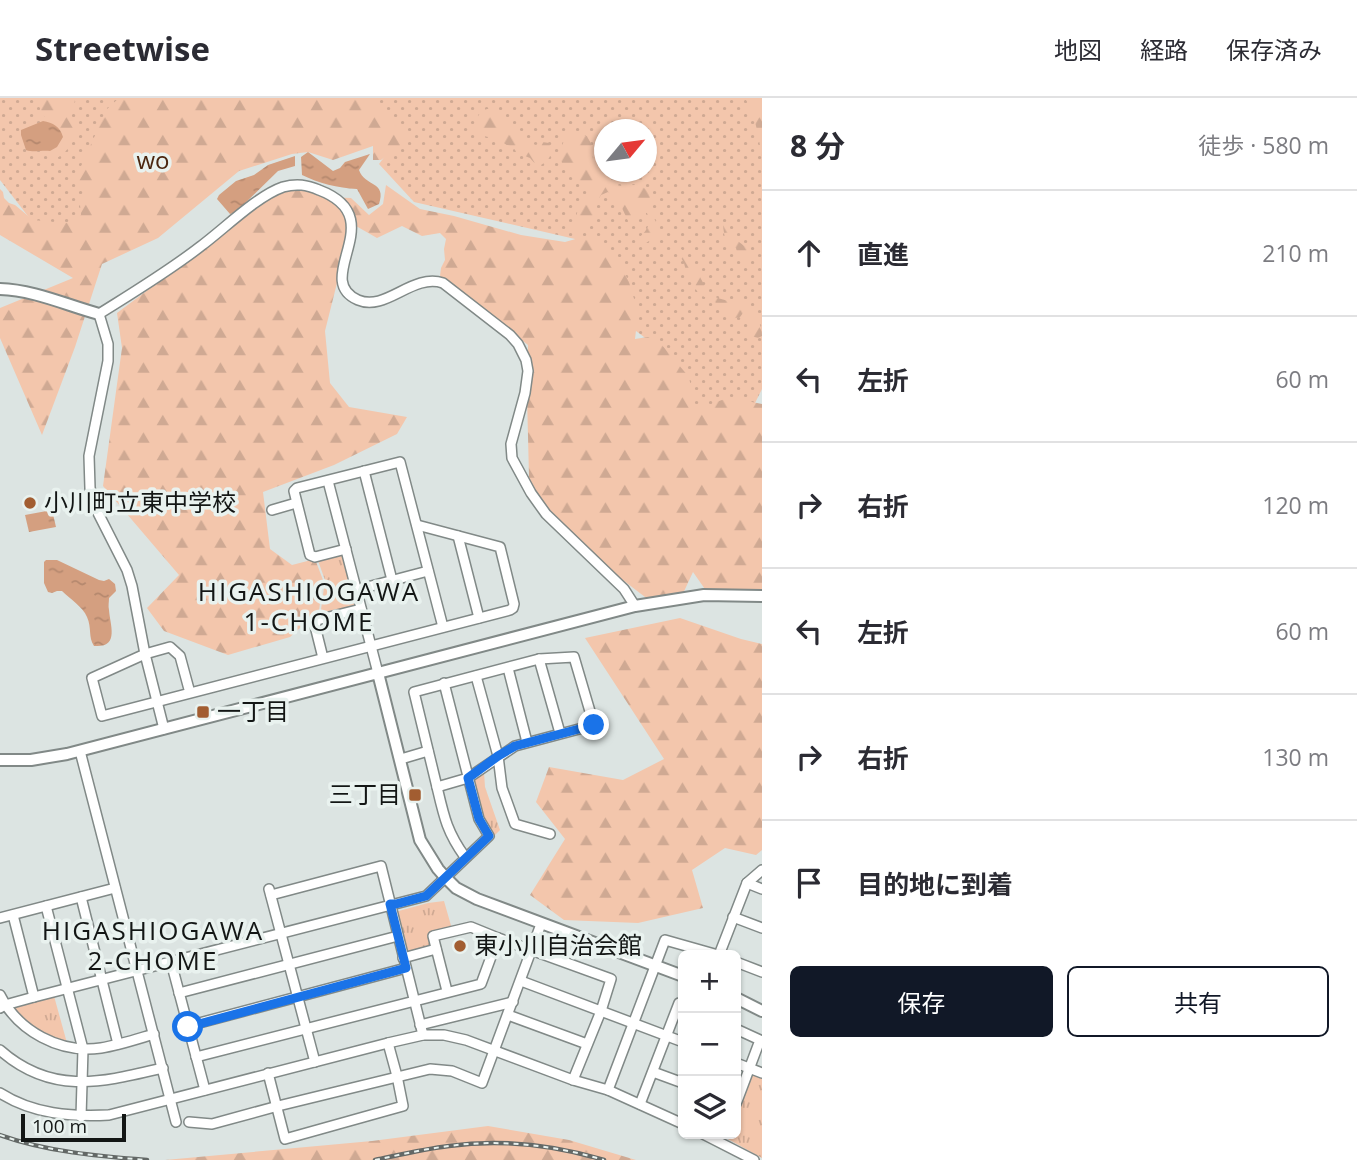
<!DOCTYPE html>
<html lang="ja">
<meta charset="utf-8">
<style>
:root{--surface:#fff;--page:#f7f7f7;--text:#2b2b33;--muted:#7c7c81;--line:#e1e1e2;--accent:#111827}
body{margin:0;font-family:"Open Sans","Noto Sans JP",sans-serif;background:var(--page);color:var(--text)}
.controls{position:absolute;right:21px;bottom:21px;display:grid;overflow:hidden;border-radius:10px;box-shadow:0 2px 5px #0004}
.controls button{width:63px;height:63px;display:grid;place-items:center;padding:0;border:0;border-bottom:2px solid var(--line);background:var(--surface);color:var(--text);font:35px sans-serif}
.compass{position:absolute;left:594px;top:21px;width:63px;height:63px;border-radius:50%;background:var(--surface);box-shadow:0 2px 5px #0004;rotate:61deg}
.scale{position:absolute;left:21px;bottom:18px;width:105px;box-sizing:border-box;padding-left:7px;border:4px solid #131615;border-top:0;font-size:19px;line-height:24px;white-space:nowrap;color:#131615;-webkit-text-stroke:5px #e9f2ef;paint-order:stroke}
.stop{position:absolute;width:21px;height:21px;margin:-16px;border:5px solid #1a73e8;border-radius:50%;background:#fff}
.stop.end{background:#1a73e8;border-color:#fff;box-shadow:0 2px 7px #0008}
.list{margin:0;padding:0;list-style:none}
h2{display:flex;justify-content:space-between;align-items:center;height:91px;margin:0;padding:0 28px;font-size:30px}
h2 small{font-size:23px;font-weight:400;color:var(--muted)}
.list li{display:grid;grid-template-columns:46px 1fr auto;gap:21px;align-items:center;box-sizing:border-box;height:126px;padding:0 28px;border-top:2px solid var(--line)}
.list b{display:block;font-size:26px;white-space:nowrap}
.list em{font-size:23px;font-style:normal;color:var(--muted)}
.actions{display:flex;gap:14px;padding:21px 28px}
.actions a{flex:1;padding:16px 0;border:2px solid var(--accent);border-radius:10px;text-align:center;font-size:24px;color:var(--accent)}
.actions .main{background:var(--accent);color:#fff}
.icon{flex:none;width:38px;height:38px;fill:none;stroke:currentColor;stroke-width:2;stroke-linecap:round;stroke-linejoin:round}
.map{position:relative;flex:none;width:762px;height:1062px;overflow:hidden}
header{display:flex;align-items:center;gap:42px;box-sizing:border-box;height:98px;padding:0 35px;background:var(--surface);border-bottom:2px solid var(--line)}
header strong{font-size:33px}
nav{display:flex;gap:38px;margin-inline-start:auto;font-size:24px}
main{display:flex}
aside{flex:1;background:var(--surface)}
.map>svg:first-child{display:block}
</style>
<header>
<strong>Streetwise</strong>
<nav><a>地図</a><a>経路</a><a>保存済み</a></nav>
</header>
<main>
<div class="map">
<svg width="762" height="1062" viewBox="0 0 762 1062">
<defs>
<pattern id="grass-dots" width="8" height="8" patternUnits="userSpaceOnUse" patternTransform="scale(1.75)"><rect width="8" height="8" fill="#f3c6ac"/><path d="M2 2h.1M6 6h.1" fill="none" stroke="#cfa993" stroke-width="1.8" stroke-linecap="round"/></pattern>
<pattern id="forest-firs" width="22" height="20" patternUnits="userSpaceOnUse" patternTransform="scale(1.75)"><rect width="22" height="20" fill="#f3c6ac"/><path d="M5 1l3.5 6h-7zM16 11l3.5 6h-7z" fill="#cfa993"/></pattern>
<pattern id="park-tufts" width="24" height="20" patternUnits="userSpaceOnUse" patternTransform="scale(1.75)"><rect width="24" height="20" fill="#f3c6ac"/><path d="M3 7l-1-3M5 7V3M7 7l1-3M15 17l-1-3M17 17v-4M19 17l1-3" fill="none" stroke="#cfa993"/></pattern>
<pattern id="water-ripples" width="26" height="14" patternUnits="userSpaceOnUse" patternTransform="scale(1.75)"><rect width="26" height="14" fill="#d49f80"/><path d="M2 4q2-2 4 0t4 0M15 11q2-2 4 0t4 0" fill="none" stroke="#b5886e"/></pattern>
</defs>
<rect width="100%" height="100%" fill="#dce4e2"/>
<g fill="url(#grass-dots)" fill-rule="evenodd">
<polygon points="0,0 157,0 58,157 0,82"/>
<path d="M367 0H762V291L750 315 697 312 652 245 608 212 575 141 414 104 379 66 400 38ZM604 32H646V74H604Z"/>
</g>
<g fill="url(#forest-firs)">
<path d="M40 0H75C75 10 66 19 77 25 79 37 68 54 57 60L50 57 52 29 45 20 38 6Z"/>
<polygon points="119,0 372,0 375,7 413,38 381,62 373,62 373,48 333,62 308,54 292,56 239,73 158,140 102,166 75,249 42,337 0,240 0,210 73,180 0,137 0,91 3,94 4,100 9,105 15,107 33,122 64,125 73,124 81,117 80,107 84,97 77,77 107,11"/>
<path d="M745 0H762V58C758 38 756 18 745 0Z"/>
<path d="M487 11H495L501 19 507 21 511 30 521 33 528 45 536 47 542 44 549 45 552 55 547 63 538 69 530 60 517 55 513 49 505 46 500 42 484 38 476 34C479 22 474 16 487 11Z"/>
<path d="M570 32 587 38 591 45 594 70C602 75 607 84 617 87 628 91 638 80 648 94 651 99 650 105 651 111 653 118 656 125 660 132L658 137 646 145 640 139C648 131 651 126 647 115L642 114 636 121 629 125 622 110 613 103 612 97 608 94 601 97 597 104 595 125 580 135 573 133 579 106 589 96 590 91 585 87 581 88C560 69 553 58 570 32Z"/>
<path d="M386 87 420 111 454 118 521 137 565 144 586 138 604 145 620 166 629 184 635 204 637 224 635 241 648 239 661 246 689 279 694 305 701 310C709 308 715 304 722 302 734 299 750 304 762 306V497L707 494 693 474 680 502H649L544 422 529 379 527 298 528 247 440 178 441 170 445 162 444 151 446 141 440 135 422 138 402 128 377 140 356 128 341 169 325 233 330 285 349 309 407 319 397 336 334 367 263 394 270 451 292 467 315 461 323 482 319 513 290 539 228 557 164 533 147 510 179 477 103 388 122 250 117 215 272 99 296 90H314L323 99 351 100 369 117 383 106Z"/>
<polygon points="725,125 728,126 735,141 751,153 750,159 743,165 738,158 736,150 725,141 723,128"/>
<path d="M680 150C685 154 698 174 701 181 704 186 705 191 709 195 726 209 752 197 759 222 760 228 762 232 762 238L758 240 751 238 749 222 746 216 743 215 740 219 731 221 718 206 699 196 695 190 694 183 686 173 684 165 680 158Z"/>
<polygon points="680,520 741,541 762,546 762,752 756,757 725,750 692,772 703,810 638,825 564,822 530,797 565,741 536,704 549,669 623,682 664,661 585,540"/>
<polygon points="488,1028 569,1042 636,1062 165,1062 372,1043"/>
</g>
<g fill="url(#park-tufts)">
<polygon points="339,454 343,457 356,507 354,509 320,519 325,482 317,460"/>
<path d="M484 674 485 689 500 732 494 738C480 722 477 703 472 683Z"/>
<polygon points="444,803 452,831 430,837 433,849 408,857 395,814 428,805"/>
<path d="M54 898 67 945C42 940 30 928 13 911V908Z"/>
<polygon points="752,974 762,978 762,1060 726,1040 728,1036 736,1036 736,1016"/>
</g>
<g fill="url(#water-ripples)">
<path d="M43 23C53 25 60 28 63 39L57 49 50 53C41 52 34 55 26 52L21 37V32Z"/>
<path d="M308 54 333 73 340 70 345 64 370 56 359 72C365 89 387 83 379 106L368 111 357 91C338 90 318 85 302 77L301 59Z"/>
<polygon points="295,58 295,68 278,73 236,114 230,116 217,101 219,97 236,83 254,77 268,67"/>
<polygon points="52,412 56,429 29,434 25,417"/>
<path d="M46 462H57L99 482 104 483 109 481 115 486 116 493 109 500C109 504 108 508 109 512 110 527 120 550 94 548 88 539 92 530 87 519 83 509 70 501 62 493H57L52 495 48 494 44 485V464Z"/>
</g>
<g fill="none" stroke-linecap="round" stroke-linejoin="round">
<g stroke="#818987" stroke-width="12">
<g id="minor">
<polyline points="364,373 392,482"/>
<polyline points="328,383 378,575"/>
<polyline points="272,412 296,405"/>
<polyline points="458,438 479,520"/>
<polyline points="346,451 315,459 310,457 294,393 297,390 400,364 443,529"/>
<polyline points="356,492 428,473"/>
<polygon points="574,559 594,627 515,648 468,680 437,689 414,594 539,561"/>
<polyline points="323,560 315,528 317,522 361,511"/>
<polyline points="539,561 560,635"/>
<polyline points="508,570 527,644"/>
<polyline points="476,578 498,658 502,690 515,726 550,736"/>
<polyline points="190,595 180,558 170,549 145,556 92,580 102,618 510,512 513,510 514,506 500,449 417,427"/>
<path d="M164 631 145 556 132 488 127 472 96 411 90 390 89 358 108 263V246L99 216C134 194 169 173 201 148 224 131 257 98 283 89 297 85 307 87 319 92 393 120 310 181 358 202 386 214 412 175 443 185L510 237 518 246 526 262 528 273 525 295 511 346 512 360 531 395 546 416 624 491 635 508"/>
<polyline points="80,653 176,1024"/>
<polyline points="401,661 428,653"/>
<path d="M437 689C444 719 447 734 465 759"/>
<polyline points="747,785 762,791"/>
<polyline points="269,791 315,964"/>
<polyline points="271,797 381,768 423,937"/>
<polyline points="81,799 118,946"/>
<polyline points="46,808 83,951 81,1019"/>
<polyline points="13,817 34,899"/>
<polyline points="733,819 762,830"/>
<polyline points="0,820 115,790"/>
<polyline points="719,857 747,785 762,772"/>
<polyline points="403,860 436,851"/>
<polyline points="171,864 205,992"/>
<polyline points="736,864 762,874"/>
<polyline points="521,883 683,944"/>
<polyline points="447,893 433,838 471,829 498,840"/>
<polyline points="179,895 398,838"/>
<path d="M0 897C18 933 60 956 101 950 119 947 137 941 154 936"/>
<polyline points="0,910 5,907 34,899 426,798 489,738 479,721 444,585"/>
<polyline points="508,917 587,946"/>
<polyline points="420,927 513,904"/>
<polyline points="188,928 406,870"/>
<polyline points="736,931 760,942 736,1006"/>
<path d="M0 952C52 998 103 984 163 970"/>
<polyline points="196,959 481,886 498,840 611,881 601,913 573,982"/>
<polyline points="736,965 762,975"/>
<polyline points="653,974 683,985"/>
<polyline points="268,975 285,1041 403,1008 397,978 388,945"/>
<polyline points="608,992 665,842 718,857"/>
<path d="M0 995C33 1016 71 1019 109 1017L388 945 423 937H444L466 942 573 982 608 992 683 1026"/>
<polyline points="640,1006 679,905 683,907"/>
<polyline points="189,1024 212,1026 278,1008 430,971 452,973 482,985 541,826"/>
<polyline points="703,1036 754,1062"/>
</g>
</g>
<g stroke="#818987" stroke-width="14">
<g id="tertiary">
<path d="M0 191C34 192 66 207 99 216"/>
<polyline points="378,575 635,508 704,497 762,498"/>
<polyline points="0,662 31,662 67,656 378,575 420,742 438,771 445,779 456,790 477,801 683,878"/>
<polyline points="736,900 762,913"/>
</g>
</g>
<use href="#minor" stroke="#fff" stroke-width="9"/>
<use href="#tertiary" stroke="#fff" stroke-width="10"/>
<g stroke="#636866" stroke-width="4.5">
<g id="rail">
<path d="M0 1037C48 1054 97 1058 147 1062"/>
<path d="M375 1062C399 1057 424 1051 449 1048 500 1041 554 1047 604 1062"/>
</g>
</g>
<use href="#rail" stroke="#e9f2ef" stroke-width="2" stroke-dasharray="5" stroke-linecap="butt"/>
</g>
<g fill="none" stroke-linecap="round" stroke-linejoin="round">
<polyline stroke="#1a73e8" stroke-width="9" points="188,929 406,870 390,806 396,806 426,798 489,738 479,721 468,680 498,658 515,648 594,627"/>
</g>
<g fill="#a25d31" stroke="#e9f2ef" stroke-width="2.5">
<circle cx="30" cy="405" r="7"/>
<rect x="196" y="607" width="14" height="14" rx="3.5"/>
<rect x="408" y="690" width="14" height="14" rx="3.5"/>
<circle cx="460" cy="848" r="7"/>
</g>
<g text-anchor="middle" stroke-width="7" stroke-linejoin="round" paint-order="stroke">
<g font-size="24" fill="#4a260f" stroke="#e9f2ef">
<text x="153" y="71">wo</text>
</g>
<g font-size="24" fill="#131615" stroke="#e9f2ef" text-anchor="start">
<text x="44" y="413">小川町立東中学校</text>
<text x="217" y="622">一丁目</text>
<text x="401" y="705" text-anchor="end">三丁目</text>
<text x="474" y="856">東小川自治会館</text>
</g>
<g font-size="26" letter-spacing="2" fill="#131615" stroke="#e9f2ef">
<text x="309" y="503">HIGASHIOGAWA<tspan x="309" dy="30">1-CHOME</tspan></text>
<text x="153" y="842">HIGASHIOGAWA<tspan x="153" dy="30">2-CHOME</tspan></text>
</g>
</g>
</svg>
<div class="controls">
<button>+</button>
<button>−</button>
<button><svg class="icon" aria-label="layers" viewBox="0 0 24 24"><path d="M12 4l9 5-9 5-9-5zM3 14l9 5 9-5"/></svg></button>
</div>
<svg class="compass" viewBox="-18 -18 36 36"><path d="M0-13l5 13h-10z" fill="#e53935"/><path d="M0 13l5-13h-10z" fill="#7c7c81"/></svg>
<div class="scale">100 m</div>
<div class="stop" style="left:188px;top:929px"></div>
<div class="stop end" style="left:594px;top:627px"></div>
</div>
<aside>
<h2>8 分<small>徒歩 · 580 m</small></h2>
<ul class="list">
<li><svg class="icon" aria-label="ahead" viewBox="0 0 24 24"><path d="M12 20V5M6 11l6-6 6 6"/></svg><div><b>直進</b></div><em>210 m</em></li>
<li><svg class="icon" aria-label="left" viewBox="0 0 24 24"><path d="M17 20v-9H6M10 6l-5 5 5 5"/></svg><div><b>左折</b></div><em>60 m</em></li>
<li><svg class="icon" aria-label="right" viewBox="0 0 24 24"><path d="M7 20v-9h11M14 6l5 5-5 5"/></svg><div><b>右折</b></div><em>120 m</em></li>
<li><svg class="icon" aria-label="left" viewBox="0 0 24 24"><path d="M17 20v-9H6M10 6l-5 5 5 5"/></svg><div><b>左折</b></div><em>60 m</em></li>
<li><svg class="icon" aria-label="right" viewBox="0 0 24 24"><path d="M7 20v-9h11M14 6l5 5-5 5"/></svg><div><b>右折</b></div><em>130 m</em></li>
<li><svg class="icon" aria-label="arrive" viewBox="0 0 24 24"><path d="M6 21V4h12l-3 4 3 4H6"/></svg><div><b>目的地に到着</b></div></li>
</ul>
<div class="actions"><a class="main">保存</a><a>共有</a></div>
</aside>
</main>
